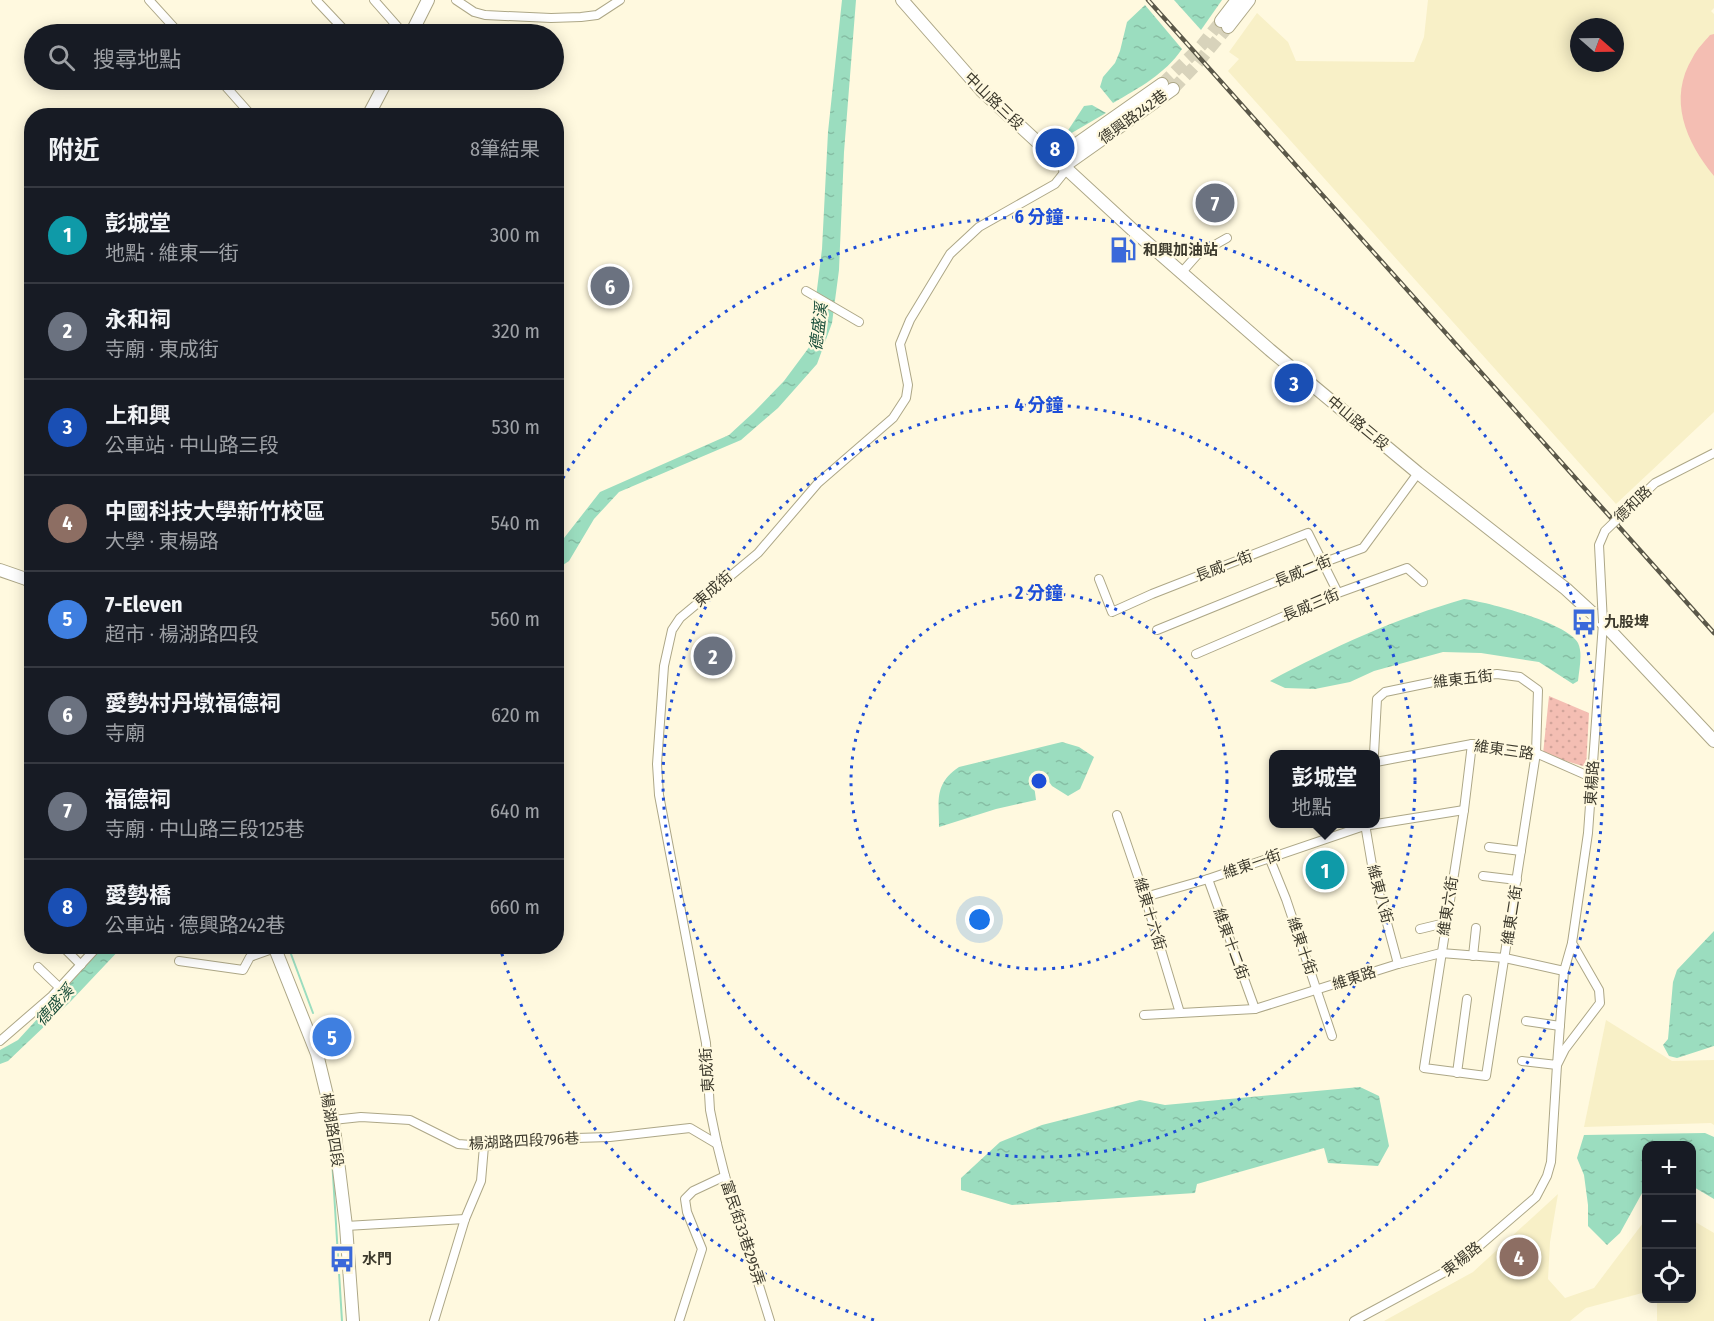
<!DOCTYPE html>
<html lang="zh-TW">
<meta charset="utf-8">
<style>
:root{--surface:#171b24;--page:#242831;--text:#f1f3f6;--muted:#9ea1a6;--line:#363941;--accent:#ea580c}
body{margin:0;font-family:"Fira Sans Condensed","Noto Sans TC",sans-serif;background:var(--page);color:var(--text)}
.controls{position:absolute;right:18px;bottom:18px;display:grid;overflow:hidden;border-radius:12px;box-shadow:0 3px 15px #0003}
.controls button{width:54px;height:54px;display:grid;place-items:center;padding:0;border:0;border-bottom:2px solid var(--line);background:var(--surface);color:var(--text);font:30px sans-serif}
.compass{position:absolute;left:1570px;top:18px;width:54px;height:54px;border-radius:50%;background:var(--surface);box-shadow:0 3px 15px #0003;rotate:110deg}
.you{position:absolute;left:980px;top:920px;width:21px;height:21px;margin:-15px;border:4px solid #fff;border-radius:50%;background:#1a73e8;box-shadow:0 0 0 9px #1a73e833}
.badge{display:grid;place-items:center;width:39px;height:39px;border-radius:50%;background:var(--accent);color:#fff;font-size:20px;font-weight:700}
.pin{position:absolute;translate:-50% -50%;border:3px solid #fff;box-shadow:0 2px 6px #0006}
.popup{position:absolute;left:1269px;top:750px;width:111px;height:78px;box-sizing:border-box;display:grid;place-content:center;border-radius:12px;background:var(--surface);filter:drop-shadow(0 2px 4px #0005);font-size:20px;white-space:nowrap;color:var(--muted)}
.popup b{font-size:22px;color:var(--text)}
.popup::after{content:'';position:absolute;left:50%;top:100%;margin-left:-12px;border:12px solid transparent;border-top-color:var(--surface)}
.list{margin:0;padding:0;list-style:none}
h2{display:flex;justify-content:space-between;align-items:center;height:78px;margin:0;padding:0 24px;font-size:26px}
h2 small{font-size:20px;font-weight:400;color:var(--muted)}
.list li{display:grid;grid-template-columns:39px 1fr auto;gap:18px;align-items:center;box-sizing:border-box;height:96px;padding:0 24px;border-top:2px solid var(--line)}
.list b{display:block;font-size:22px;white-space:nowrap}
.list p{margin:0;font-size:20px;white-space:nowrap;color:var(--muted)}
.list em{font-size:20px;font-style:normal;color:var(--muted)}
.icon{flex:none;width:33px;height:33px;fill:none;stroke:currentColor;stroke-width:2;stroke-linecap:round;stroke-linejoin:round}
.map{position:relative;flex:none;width:1714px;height:1321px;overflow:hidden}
.search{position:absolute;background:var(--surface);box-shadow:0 3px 15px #0003;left:24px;top:24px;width:540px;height:66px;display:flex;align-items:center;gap:15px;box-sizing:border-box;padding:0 21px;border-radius:33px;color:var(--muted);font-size:22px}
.panel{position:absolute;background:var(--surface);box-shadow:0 3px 15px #0003;left:24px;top:108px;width:540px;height:846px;border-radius:24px}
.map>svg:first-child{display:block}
</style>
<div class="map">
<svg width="1714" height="1321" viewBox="0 0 1714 1321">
<defs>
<pattern id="green-dots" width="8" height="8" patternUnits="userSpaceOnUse" patternTransform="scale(1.5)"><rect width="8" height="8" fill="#f4beb3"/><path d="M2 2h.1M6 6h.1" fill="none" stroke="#d2a49a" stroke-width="1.8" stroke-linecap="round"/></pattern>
<pattern id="water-ripples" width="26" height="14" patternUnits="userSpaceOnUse" patternTransform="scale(1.5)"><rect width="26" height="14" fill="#9bddbf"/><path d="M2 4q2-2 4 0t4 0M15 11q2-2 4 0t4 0" fill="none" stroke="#86bea4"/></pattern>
</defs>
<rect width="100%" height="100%" fill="#fff9df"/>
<g fill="#f8f0c7" fill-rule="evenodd">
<path d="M1428 0H1714V8L1711 11 1714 14V412L1616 504 1228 71 1239 59 1229 52 1257 13 1288 42 1296 61 1414 62 1424 37ZM1579 27H1615V63H1579Z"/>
<polygon points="1606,1020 1672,1061 1714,1060 1714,1125 1711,1123 1584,1127"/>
<polygon points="1558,1194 1550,1242 1548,1279 1565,1298 1594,1288 1646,1219 1646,1292 1586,1308 1570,1321 1384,1321 1473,1272"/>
<polygon points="1692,1220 1714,1233 1714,1321 1657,1321 1657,1299 1692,1298"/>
</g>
<polygon fill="url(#green-dots)" points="1549,696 1589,713 1586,767 1543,754"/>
<path fill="#f4beb3" d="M1714 34V176C1686 142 1667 99 1693 57 1697 49 1704 42 1710 35Z"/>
<g fill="url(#water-ripples)">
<polygon points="842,0 856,0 844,152 839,270 832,323 817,364 778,408 741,440 619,492 594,519 569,561 557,569 557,547 600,492 729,435 754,412 784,381 810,346 822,249 828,132"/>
<polygon points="1174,0 1222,0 1201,30"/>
<path d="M1145 5 1182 49C1165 74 1139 88 1113 103L1100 87 1103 77 1115 63 1120 51 1127 22Z"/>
<polygon points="1092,105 1106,113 1063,138 1084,106"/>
<path d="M1464 599C1487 602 1568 623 1578 643 1583 653 1579 670 1578 681L1573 684 1539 662 1481 653 1443 652 1374 671 1350 682 1315 689 1285 688 1270 681C1331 648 1397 618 1464 599Z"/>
<path d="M1062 742 1079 747 1094 757 1080 789 1068 796 1052 786 1044 775 1034 785 1036 800 996 809 939 827C939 800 934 784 959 767Z"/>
<polygon points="1714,931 1714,1046 1677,1058 1669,1056 1663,1045 1668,1039 1673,982 1677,970"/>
<polygon points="103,947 122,947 71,1001 8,1061 0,1064 0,1050 18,1040"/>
<polygon points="1360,1087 1379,1096 1389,1146 1378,1166 1328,1163 1324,1148 1197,1184 1195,1193 1012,1205 961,1190 961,1178 1000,1142 1042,1125 1140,1100 1165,1105"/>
<polygon points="1705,1133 1714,1137 1714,1199 1692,1186 1692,1146 1646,1146 1646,1186 1620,1233 1607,1245 1588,1226 1588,1205 1584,1175 1577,1158 1584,1135"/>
</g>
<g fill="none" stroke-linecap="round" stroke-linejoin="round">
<g stroke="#9bddbf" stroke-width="2">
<polyline points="288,946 313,1013"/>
<polyline points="332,1159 342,1321"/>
</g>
<g stroke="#d8d3bb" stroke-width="12" stroke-dasharray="12 6" stroke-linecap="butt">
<polyline points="1162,84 1201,46 1221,21"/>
<polyline points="1173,89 1196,65 1228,27"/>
</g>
<g stroke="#ada787" stroke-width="10">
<g id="street">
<polyline points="149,0 180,34"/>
<polyline points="316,0 348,34"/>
<polyline points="374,0 404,34"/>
<polyline points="456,0 474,12 485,15 551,18 581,17 597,15 620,0"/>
<polyline points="220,80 252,116"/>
<polyline points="1182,272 1197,255 1227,238"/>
<polyline points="806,291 859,322"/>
<polyline points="1099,579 1112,612 1152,594 1308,533 1338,593"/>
<polyline points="1157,630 1322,563 1363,548 1418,473"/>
<polyline points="1196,654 1338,593 1407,568 1423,582"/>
<polyline points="1374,754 1377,699 1385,692 1443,680 1497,674 1520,677 1538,690 1536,753 1486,1076 1424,1068 1464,810 1472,744"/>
<polyline points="1376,762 1472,744 1536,753 1593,778"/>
<polyline points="1117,815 1145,897 1180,1013"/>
<polyline points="1365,824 1373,871 1398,964"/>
<polyline points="1489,847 1521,851"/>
<polyline points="1269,857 1286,899 1332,1036"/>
<polyline points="1483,876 1517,880"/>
<polyline points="1208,879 1255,1009"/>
<polyline points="1145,897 1208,879 1364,826 1464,810"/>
<polyline points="1420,929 1445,923"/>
<polyline points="62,946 81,965"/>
<polyline points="1473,956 1476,928"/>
<polyline points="179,961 243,970 250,957 275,948"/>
<polyline points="38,967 60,988"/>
<polyline points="1144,1015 1255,1009 1398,964 1441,953 1505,958 1564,971"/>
<polyline points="1526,1021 1560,1026"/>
<polyline points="0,1041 52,996 98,946"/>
<polyline points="1522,1061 1557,1065 1564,971 1572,943"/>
<polyline points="1457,1073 1467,999"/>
<polyline points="333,1120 361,1117 410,1120 458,1144 484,1146 542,1139 610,1137 690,1128 717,1144"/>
<polyline points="346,1226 465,1219"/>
<polyline points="434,1321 465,1219 481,1181 484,1146"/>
<polyline points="679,1321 702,1249 687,1212 685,1199 693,1191 725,1176"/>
<polyline points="770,1321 725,1176 717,1144 710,1110 706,1043 659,795 657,764 664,666 672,630 680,618 758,553 818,483 893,418 906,398 908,385 900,344 910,320 950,254 979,227 1055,184 1063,174 1064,166"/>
<polyline points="1354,1321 1456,1266 1536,1197 1547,1176 1551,1162 1557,1065 1565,1049 1600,1003 1599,990 1572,943 1588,833 1603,623"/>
</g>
</g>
<g stroke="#ada787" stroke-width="14">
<g id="secondary">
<polyline points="902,0 981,90 1135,232 1270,350 1418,473 1566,589 1603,623 1714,741"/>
<polyline points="1221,21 1237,0"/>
<polyline points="1228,27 1249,0"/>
<polyline points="411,34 428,0"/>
<polyline points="368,116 387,80"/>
<polyline points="1053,156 1068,150 1162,84"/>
<polyline points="1064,166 1173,89"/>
<polyline points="0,570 26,579 32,583"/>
<polyline points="274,946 317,1054 333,1120 346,1226 353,1321"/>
</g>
</g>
<use href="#street" stroke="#fff" stroke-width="8"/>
<use href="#secondary" stroke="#fff" stroke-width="12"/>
<g stroke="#5b5849" stroke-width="4.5">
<polyline id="rail" points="1148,0 1714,633"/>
</g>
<use href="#rail" stroke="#fff9df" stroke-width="2" stroke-dasharray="7" stroke-linecap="butt"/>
<g stroke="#ada787" stroke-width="10" stroke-linecap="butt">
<polyline id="street-bridge" points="1603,623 1599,545 1605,531 1655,483 1714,453"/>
</g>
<use href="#street-bridge" stroke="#fff" stroke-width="8"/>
</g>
<g fill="none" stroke="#1d4ed8" stroke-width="3" stroke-dasharray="3 6">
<circle cx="1039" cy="781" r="188"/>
<circle cx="1039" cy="781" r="376"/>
<path d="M874 1320A564 564 0 0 1 501 951M558 486A564 564 0 1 1 1204 1320"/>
</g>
<defs>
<g id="fuel-bare" transform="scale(2.07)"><path d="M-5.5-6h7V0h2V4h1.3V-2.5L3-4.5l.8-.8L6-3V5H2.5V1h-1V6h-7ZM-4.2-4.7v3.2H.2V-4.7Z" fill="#3a69da" stroke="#fff9df" stroke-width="2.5" paint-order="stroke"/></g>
<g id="bus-bare" transform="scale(2.07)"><path d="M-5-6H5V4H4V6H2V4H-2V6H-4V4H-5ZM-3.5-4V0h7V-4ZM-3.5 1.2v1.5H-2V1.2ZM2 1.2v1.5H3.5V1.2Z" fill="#3a69da" stroke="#fff9df" stroke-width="2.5" paint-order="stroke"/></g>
</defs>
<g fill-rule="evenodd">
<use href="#fuel-bare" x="1123" y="250"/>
<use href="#bus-bare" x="1584" y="622"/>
<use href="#bus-bare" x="342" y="1259"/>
</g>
<g text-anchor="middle" stroke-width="4.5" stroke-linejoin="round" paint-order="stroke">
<g font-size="15" fill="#3d3a2d" stroke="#fff9df">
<text transform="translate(994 101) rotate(44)" y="5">中山路三段</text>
<text transform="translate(1133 117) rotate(-36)" y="5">德興路242巷</text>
<text transform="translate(1358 423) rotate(40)" y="5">中山路三段</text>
<text transform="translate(1633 504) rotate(-44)" y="5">德和路</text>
<text transform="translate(1224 566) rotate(-21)" y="5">長威一街</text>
<text transform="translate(1303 571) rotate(-22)" y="5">長威二街</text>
<text transform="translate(713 589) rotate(-41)" y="5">東成街</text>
<text transform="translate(1311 605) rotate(-23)" y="5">長威三街</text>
<text transform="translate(1463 679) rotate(-7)" y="5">維東五街</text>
<text transform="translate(1504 750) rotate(8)" y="5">維東三路</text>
<text transform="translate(1592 783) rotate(-86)" y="5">東楊路</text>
<text transform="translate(1252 864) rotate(-19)" y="5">維東一街</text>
<text transform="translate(1380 894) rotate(75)" y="5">維東八街</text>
<text transform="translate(1448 906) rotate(-81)" y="5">維東六街</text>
<text transform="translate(1150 914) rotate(73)" y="5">維東十六街</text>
<text transform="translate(1512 915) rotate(-81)" y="5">維東二街</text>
<text transform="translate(1231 944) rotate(70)" y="5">維東十二街</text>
<text transform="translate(1302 946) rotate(71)" y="5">維東十街</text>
<text transform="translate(1354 978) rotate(-18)" y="5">維東路</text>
<text transform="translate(707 1070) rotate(-94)" y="5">東成街</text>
<text transform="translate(332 1130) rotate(81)" y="5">楊湖路四段</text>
<text transform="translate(524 1141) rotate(-3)" y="5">楊湖路四段796巷</text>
<text transform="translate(743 1233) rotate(72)" y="5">富民街33巷295弄</text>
<text transform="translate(1462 1259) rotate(-38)" y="5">東楊路</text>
</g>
<g font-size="15" font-weight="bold" fill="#3d3a2d" stroke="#fff9df" text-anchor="start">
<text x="1143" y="255">和興加油站</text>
<text x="1604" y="627">九股埤</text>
<text x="362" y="1264">水門</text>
</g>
<g font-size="16" font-style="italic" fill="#1b4f3b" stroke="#fff9df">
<text transform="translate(818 327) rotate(-83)" y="6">德盛溪</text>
<text transform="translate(54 1005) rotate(-48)" y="6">德盛溪</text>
</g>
</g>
<circle cx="1039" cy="781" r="9" fill="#1d4ed8" stroke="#fff9df" stroke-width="3"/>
<g font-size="18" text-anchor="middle" font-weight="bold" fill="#1d4ed8" stroke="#fff9df" stroke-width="4.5" stroke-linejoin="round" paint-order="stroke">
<text x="1039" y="223">6 分鐘</text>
<text x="1039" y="411">4 分鐘</text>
<text x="1039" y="599">2 分鐘</text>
</g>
</svg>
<div class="controls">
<button>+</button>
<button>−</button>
<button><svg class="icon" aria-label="locate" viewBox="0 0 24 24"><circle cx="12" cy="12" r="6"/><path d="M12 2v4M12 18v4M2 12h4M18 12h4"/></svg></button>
</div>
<svg class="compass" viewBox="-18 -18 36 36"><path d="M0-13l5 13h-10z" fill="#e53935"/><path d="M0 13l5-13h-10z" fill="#9ea1a6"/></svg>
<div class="you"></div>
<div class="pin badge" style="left:1325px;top:870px;background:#0f9aa8">1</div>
<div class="popup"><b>彭城堂</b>地點</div>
<div class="pin badge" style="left:713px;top:656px;background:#6b7280">2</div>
<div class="pin badge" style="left:1294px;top:383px;background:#1a4fb4">3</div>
<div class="pin badge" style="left:1519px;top:1257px;background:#8d6e63">4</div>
<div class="pin badge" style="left:332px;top:1037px;background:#3f7fe0">5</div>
<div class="pin badge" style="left:610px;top:286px;background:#6b7280">6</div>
<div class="pin badge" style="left:1215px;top:203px;background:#6b7280">7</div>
<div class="pin badge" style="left:1055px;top:148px;background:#1a4fb4">8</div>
<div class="search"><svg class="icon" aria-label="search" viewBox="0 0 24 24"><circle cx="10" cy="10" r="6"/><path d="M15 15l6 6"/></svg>搜尋地點</div>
<section class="panel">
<h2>附近<small>8筆結果</small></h2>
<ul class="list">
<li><span class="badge" style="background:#0f9aa8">1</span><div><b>彭城堂</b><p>地點 · 維東一街</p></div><em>300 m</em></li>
<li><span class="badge" style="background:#6b7280">2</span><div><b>永和祠</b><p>寺廟 · 東成街</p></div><em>320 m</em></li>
<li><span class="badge" style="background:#1a4fb4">3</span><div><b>上和興</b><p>公車站 · 中山路三段</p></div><em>530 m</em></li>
<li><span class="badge" style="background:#8d6e63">4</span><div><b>中國科技大學新竹校區</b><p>大學 · 東楊路</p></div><em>540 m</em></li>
<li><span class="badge" style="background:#3f7fe0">5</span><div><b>7-Eleven</b><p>超市 · 楊湖路四段</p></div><em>560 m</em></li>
<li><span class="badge" style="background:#6b7280">6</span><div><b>愛勢村丹墩福德祠</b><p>寺廟</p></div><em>620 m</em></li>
<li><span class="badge" style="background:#6b7280">7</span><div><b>福德祠</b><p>寺廟 · 中山路三段125巷</p></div><em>640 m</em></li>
<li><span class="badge" style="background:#1a4fb4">8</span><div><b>愛勢橋</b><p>公車站 · 德興路242巷</p></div><em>660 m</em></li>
</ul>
</section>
</div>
